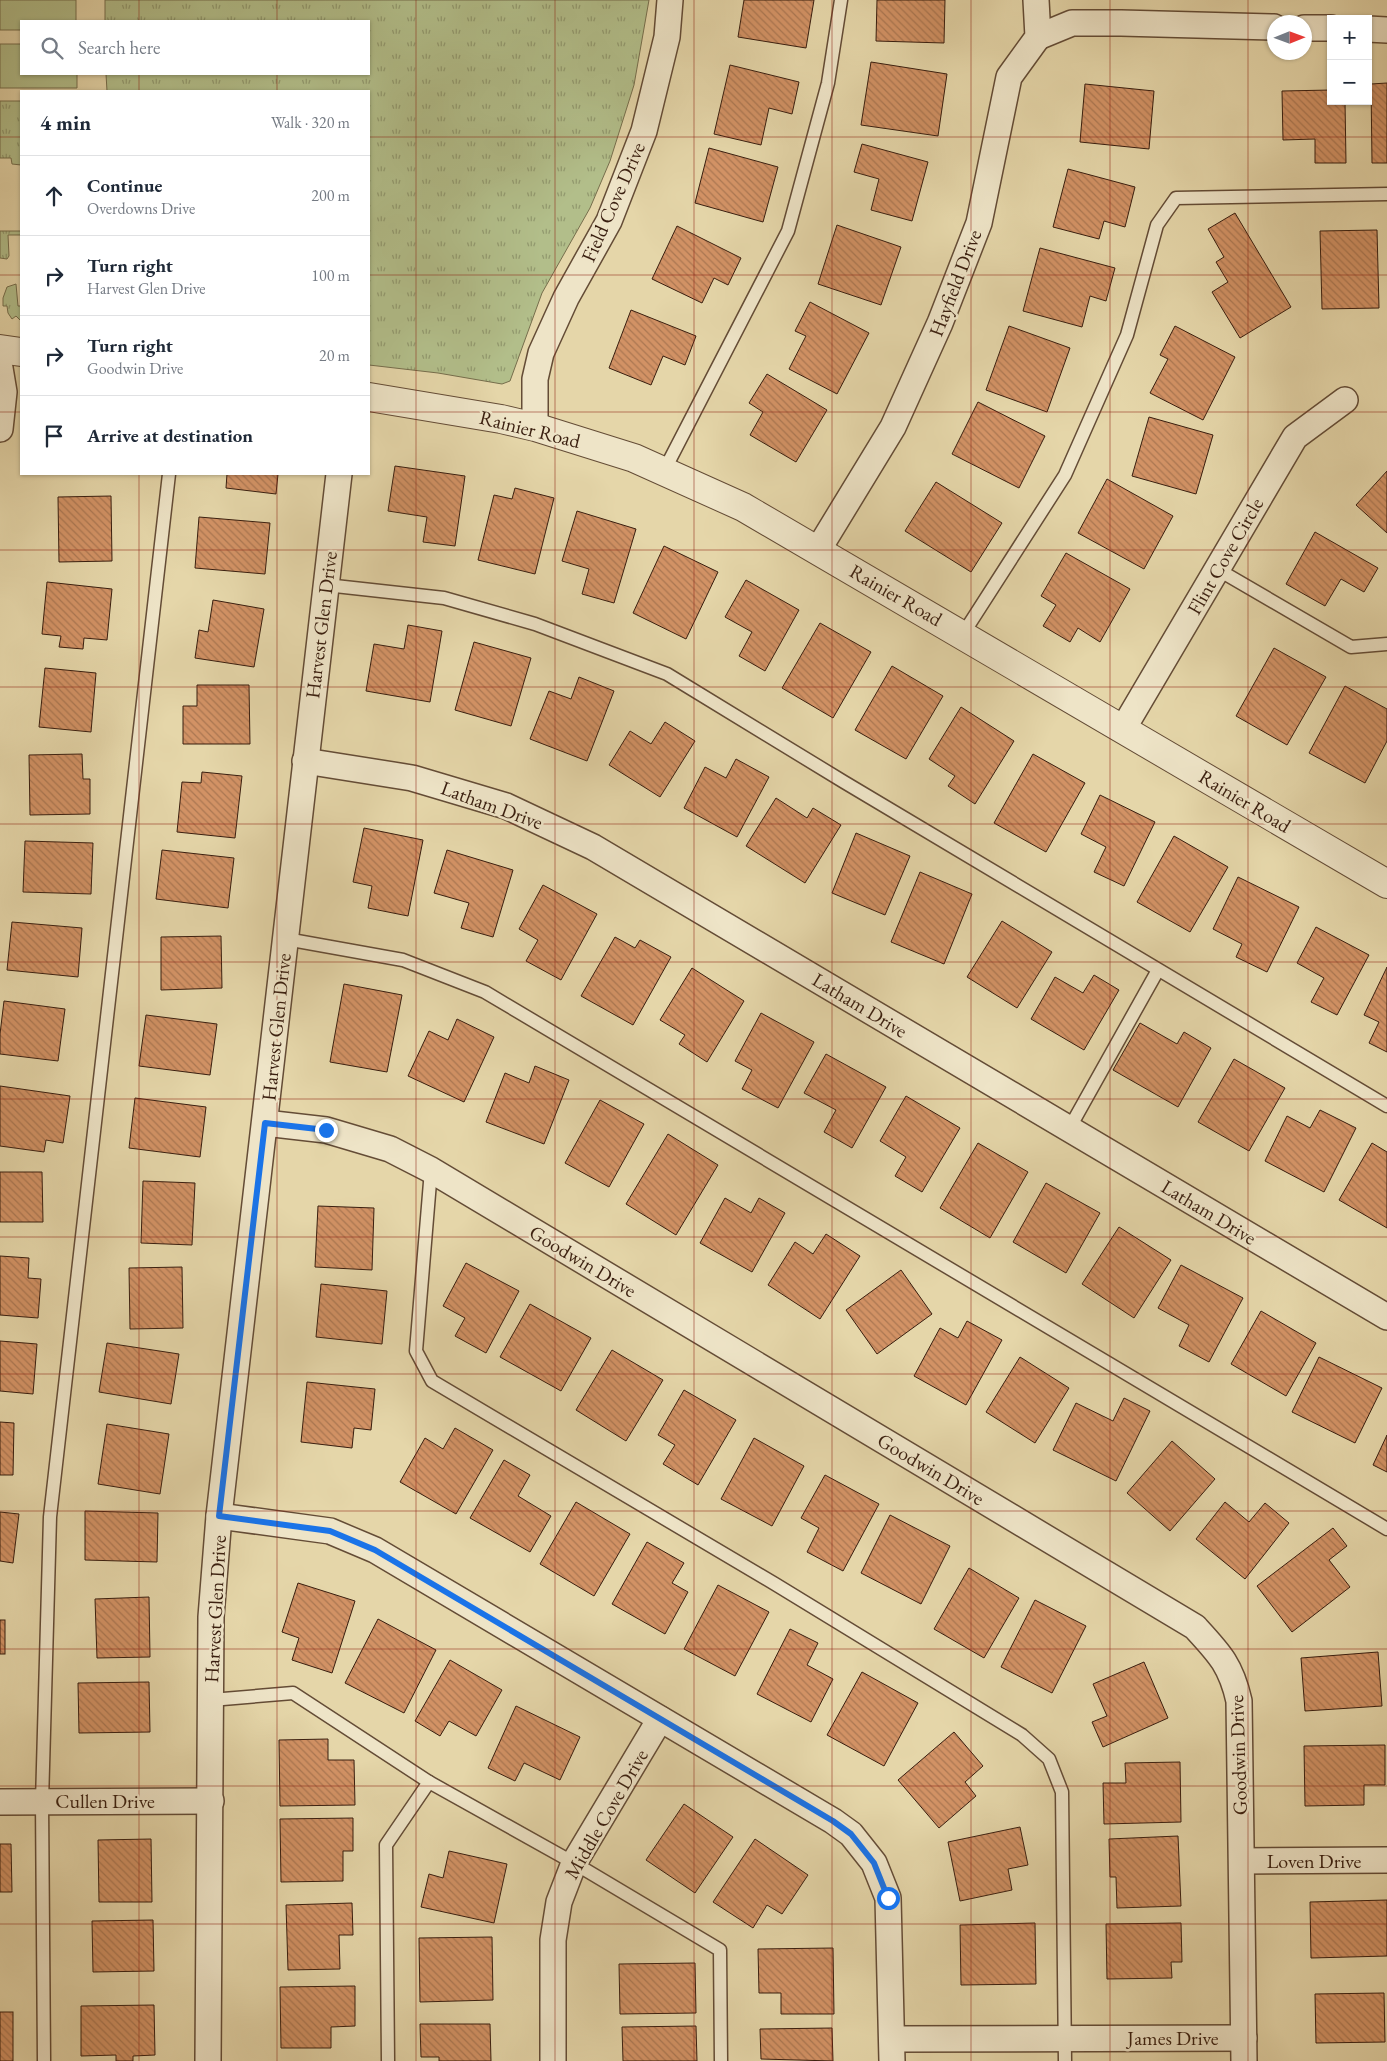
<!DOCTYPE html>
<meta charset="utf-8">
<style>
:root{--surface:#fff;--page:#f6f6f7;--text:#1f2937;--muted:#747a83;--line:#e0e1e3}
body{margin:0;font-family:"EB Garamond",serif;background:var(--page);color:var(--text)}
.controls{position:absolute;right:15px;top:15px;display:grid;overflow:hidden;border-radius:0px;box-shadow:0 1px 4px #0004}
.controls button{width:45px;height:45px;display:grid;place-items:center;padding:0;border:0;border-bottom:1px solid var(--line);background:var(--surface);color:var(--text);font:25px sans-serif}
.compass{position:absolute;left:1267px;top:15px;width:45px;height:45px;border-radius:50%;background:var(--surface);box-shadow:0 1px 4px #0004;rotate:89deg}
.stop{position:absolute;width:15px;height:15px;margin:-11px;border:4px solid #1a73e8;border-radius:50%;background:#fff}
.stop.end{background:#1a73e8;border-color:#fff;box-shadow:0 1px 5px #0008}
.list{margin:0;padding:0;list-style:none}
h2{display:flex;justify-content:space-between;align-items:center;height:65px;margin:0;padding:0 20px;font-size:21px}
h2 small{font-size:16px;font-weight:400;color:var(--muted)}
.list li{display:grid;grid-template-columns:32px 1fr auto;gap:15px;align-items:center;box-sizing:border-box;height:80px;padding:0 20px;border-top:1px solid var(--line)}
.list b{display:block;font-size:19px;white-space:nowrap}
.list p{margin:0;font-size:16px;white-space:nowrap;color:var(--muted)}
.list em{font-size:16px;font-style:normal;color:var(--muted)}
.icon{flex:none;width:28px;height:28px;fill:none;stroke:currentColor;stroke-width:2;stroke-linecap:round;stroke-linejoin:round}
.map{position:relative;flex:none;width:1387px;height:2061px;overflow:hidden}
.search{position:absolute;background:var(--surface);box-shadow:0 1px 4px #0004;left:20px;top:20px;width:350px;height:55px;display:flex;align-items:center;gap:12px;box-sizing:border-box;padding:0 18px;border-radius:0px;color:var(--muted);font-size:19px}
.panel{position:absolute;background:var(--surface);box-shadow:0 1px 4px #0004;left:20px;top:90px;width:350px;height:385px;border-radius:0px}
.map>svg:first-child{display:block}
</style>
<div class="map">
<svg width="1387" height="2061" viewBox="0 0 1387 2061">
<defs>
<pattern id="grass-tufts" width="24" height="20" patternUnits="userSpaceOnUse" patternTransform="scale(1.25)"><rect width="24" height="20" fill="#b2be8a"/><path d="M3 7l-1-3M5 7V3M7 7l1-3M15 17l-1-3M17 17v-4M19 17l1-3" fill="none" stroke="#929a6f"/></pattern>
<pattern id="building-back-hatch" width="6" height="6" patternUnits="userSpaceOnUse" patternTransform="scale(1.25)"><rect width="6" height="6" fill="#d29265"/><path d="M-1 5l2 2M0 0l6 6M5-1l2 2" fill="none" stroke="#ab7752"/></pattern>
</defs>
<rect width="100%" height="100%" fill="#e5d6a9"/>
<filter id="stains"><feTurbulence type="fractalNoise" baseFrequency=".004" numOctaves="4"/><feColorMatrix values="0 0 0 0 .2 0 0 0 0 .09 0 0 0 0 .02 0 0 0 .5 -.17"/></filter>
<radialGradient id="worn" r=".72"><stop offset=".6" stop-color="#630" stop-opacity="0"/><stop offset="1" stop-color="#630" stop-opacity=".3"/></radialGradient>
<g fill="url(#grass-tufts)" stroke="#766e4c">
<polygon points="105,0 649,0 634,85 610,161 590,208 542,293 510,381 502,384 438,373 369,365 369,91 107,91 106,74 369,74 369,21 105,21"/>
<polygon points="0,101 21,101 21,165 12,164 11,158 0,158"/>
<polygon points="0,231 21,231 21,235 8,235 9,256 7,259 0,258"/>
<polygon points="16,284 18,306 21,306 21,321 16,316 12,319 8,313 7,306 3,306 3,298 7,287"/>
</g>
<g fill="#b2be8a" stroke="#766e4c">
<polygon points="0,0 76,0 76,21 21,21 21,30 0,30"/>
<polygon points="0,44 21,44 21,74 77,74 77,88 0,88"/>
</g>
<g fill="url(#building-back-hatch)" stroke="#391e0f">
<polygon points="744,0 814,0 806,48 738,37"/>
<polygon points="877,0 945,0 944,43 876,41"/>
<polygon points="871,62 947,74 938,136 861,125"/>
<polygon points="730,65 799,82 792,114 769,108 761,145 714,134"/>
<polygon points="1387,83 1387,163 1372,163 1371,84"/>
<polygon points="1085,84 1154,91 1149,149 1080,142"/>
<polygon points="1331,90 1331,101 1345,101 1346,163 1315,163 1315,139 1283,140 1282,91"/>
<polygon points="862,144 928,162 912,221 871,210 879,179 854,172"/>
<polygon points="709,148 778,167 763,222 695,203"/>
<polygon points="1068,169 1135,187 1125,227 1104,221 1099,239 1053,227"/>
<polygon points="1235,213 1291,307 1240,338 1212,292 1228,282 1216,262 1224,257 1208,229"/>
<polygon points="837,225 901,247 881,305 818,284"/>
<polygon points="677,226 741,258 728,285 714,278 702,303 652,279"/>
<polygon points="1377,230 1379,308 1322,309 1320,231"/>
<polygon points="1040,248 1115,268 1106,301 1090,296 1082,327 1023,311"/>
<polygon points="810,302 869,333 837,394 789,369 806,336 795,331"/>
<polygon points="631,310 696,336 685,365 663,356 651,385 609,368"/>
<polygon points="1009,326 1070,348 1047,412 986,390"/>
<polygon points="1175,326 1235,357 1203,420 1150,393 1168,359 1160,355"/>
<polygon points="767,374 827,410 796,462 750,435 763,412 749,403"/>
<polygon points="978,402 1045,436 1019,488 952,454"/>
<polygon points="1149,417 1213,435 1196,494 1132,476"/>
<polygon points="395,466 465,476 455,546 423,542 427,517 388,511"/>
<polygon points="1387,471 1387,533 1356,505"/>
<polygon points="227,474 278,474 276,494 226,488"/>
<polygon points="1107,479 1173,516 1144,569 1078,533"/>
<polygon points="936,482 1002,523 971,572 905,531"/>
<polygon points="515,488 554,498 535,574 478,560 494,495 512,499"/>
<polygon points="111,496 112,561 59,562 58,497"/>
<polygon points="577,511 636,529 614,603 582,594 589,569 562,561"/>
<polygon points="199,517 270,523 265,574 195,568"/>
<polygon points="1315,532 1378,568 1364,592 1341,579 1325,606 1286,584"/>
<polygon points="664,546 718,572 686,639 633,613"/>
<polygon points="1066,553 1130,589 1100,642 1078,628 1070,642 1043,626 1056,605 1041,596"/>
<polygon points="746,580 799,610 765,671 739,656 752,632 725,617"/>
<polygon points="47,582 112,589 107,640 84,638 83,649 59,647 61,636 42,634"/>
<polygon points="213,600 264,609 254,667 195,658 199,630 208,632"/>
<polygon points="820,623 871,652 833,718 782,688"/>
<polygon points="408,625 442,631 430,702 366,691 374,644 404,649"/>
<polygon points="474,642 531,658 511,726 455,710"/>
<polygon points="1274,648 1326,677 1287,745 1236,716"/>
<polygon points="892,666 943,696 906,759 855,730"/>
<polygon points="45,668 96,673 91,732 39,727"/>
<polygon points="579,677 614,691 587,761 530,739 549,691 571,699"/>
<polygon points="197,685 249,685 250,744 183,744 183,706 197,706"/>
<polygon points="1345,686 1387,709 1387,741 1365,783 1309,753"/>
<polygon points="961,707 1014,741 975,804 948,786 955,776 929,759"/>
<polygon points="665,722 695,741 660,797 609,765 630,731 651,744"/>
<polygon points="82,754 83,779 90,779 90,814 30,815 29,755"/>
<polygon points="1033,754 1085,783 1046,852 994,823"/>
<polygon points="736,759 769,777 737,837 684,808 705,767 726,778"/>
<polygon points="202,772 242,776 235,838 177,832 182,782 201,783"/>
<polygon points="1100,795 1155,822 1124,886 1094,872 1106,847 1081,834"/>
<polygon points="776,798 807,818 813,808 841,825 805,883 746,846"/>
<polygon points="364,828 423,840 408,916 368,908 372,886 353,882"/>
<polygon points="856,833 910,856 885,915 832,893"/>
<polygon points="1174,836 1228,867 1190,932 1137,902"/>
<polygon points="25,841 93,843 91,894 23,892"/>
<polygon points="162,850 234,858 228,908 156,899"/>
<polygon points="447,850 513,870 493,937 461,928 469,903 434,893"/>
<polygon points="920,872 972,894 944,964 891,942"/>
<polygon points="1238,877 1299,907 1267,972 1236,957 1242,944 1213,929"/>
<polygon points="543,885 597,914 561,980 526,961 538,940 519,929"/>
<polygon points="1002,921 1052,952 1017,1008 967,977"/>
<polygon points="12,922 82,928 78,977 7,970"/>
<polygon points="1316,927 1369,955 1337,1015 1311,1002 1324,978 1297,963"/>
<polygon points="221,936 222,988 161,990 161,937"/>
<polygon points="615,937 635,948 640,940 671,957 633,1025 581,996"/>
<polygon points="1387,967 1387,1052 1369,1043 1379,1022 1364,1015"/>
<polygon points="692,968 744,1001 707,1062 679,1044 685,1035 660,1020"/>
<polygon points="1094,975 1119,990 1084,1050 1031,1019 1055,977 1083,993"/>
<polygon points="344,984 402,995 387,1072 330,1062"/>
<polygon points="4,1001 65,1009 58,1061 0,1054 0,1034"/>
<polygon points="761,1013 814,1042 778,1108 742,1089 752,1070 735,1061"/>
<polygon points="146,1015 217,1024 210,1075 139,1066"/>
<polygon points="457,1019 494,1037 464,1102 408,1076 429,1031 448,1040"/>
<polygon points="1140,1023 1177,1044 1184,1032 1211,1048 1178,1107 1113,1070"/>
<polygon points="826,1054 886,1087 852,1148 824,1132 836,1110 804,1093"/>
<polygon points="1234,1059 1285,1088 1249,1151 1198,1122"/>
<polygon points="535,1066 569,1080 544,1144 486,1122 505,1073 529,1083"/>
<polygon points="0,1086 70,1096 63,1143 46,1140 44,1152 0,1146"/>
<polygon points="906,1096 960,1128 922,1192 895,1176 906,1157 880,1141"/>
<polygon points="135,1098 206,1107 200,1157 129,1148"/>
<polygon points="600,1100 644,1124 609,1187 565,1163"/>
<polygon points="1320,1110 1356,1128 1324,1192 1265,1161 1287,1116 1310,1128"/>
<polygon points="668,1134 718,1165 676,1235 626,1204"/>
<polygon points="978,1143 1028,1172 990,1238 940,1208"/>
<polygon points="1372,1143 1387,1152 1387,1228 1339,1200"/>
<polygon points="0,1172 42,1172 43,1222 0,1222"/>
<polygon points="143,1181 195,1183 192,1245 141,1243"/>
<polygon points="1046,1183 1100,1213 1066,1273 1013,1242"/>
<polygon points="725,1198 751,1213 759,1198 785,1213 752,1272 700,1243"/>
<polygon points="318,1206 374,1208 372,1270 315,1267"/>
<polygon points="1119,1227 1171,1260 1134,1318 1082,1284"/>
<polygon points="826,1234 860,1256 820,1319 768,1285 795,1242 813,1254"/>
<polygon points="0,1256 29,1258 28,1278 41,1279 38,1318 0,1315"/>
<polygon points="466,1263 519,1291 486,1353 455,1336 465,1318 443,1306"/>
<polygon points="1181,1265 1243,1298 1209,1362 1179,1346 1189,1325 1158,1308"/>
<polygon points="182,1267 183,1328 130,1329 129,1268"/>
<polygon points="901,1270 932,1314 877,1354 846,1310"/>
<polygon points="321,1284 387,1291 382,1344 316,1337"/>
<polygon points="530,1304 591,1338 561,1391 500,1357"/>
<polygon points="1261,1311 1316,1343 1286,1396 1231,1364"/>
<polygon points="967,1321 1002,1340 966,1405 914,1376 940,1328 958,1338"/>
<polygon points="0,1341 37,1344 33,1394 0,1391"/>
<polygon points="107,1343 179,1354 171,1404 99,1392"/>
<polygon points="612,1350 663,1380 626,1441 576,1410"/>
<polygon points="1020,1357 1069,1388 1035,1443 986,1412"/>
<polygon points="1319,1357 1382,1388 1355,1443 1292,1412"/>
<polygon points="307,1382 375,1389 371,1430 354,1428 352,1448 301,1442"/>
<polygon points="684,1390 736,1420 698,1485 663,1464 675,1445 658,1435"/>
<polygon points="1124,1398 1150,1411 1116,1481 1053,1450 1076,1403 1113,1421"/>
<polygon points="0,1422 14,1423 13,1475 0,1475"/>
<polygon points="107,1424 169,1434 160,1494 98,1484"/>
<polygon points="455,1428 493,1450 456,1514 400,1482 425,1438 443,1449"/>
<polygon points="1387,1435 1387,1472 1373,1465"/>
<polygon points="754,1438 804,1466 772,1526 721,1499"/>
<polygon points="1172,1441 1215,1479 1170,1531 1127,1493"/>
<polygon points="504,1460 530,1475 518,1496 551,1516 530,1552 470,1518"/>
<polygon points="825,1475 879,1504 843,1571 807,1552 819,1528 801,1518"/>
<polygon points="576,1502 630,1534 594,1596 540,1564"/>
<polygon points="1225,1502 1249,1522 1265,1503 1289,1523 1245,1579 1196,1539"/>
<polygon points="85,1511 158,1513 157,1562 85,1560"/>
<polygon points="0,1512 19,1514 13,1563 0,1561"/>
<polygon points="890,1515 950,1546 921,1604 861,1573"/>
<polygon points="1333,1528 1347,1546 1329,1560 1350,1587 1292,1632 1257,1586"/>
<polygon points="647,1542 684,1563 672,1583 688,1592 665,1634 612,1604"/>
<polygon points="969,1568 1019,1598 984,1658 934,1629"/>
<polygon points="298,1583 355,1601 332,1673 292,1660 299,1638 282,1632"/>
<polygon points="718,1585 769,1612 735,1676 684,1649"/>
<polygon points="149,1597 150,1657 97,1658 95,1599"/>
<polygon points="1035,1600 1086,1626 1052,1693 1001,1667"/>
<polygon points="378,1619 436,1650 404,1713 345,1683"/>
<rect x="0" y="1620" width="5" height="34"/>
<polygon points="790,1629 818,1643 807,1665 833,1679 811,1722 757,1694"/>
<polygon points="1378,1652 1382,1706 1305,1711 1301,1658"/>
<polygon points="450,1660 502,1690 476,1736 449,1721 440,1736 415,1721"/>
<polygon points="1144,1662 1168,1718 1103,1747 1092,1722 1107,1716 1093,1684"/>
<polygon points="862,1672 918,1703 884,1766 827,1735"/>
<polygon points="149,1682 150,1732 79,1733 78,1683"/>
<polygon points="516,1706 580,1737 560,1780 524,1763 515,1781 488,1768"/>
<polygon points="954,1732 983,1766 965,1782 976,1796 939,1828 898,1780"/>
<polygon points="328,1739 328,1760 354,1760 355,1805 280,1806 279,1740"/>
<polygon points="1385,1745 1385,1785 1364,1785 1364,1805 1305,1806 1304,1746"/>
<polygon points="1180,1762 1181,1822 1104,1824 1103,1783 1126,1783 1125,1763"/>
<polygon points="684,1804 733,1837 695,1893 646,1860"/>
<polygon points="353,1818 353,1851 343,1851 343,1881 281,1882 280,1819"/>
<polygon points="1020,1827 1028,1865 1008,1869 1012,1890 960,1901 948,1842"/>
<polygon points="1178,1836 1181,1906 1117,1908 1116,1877 1110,1877 1109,1839"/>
<polygon points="151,1839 152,1902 99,1902 98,1840"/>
<polygon points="755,1839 808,1875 782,1914 767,1905 753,1928 713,1902"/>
<polygon points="0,1844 11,1844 12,1892 0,1892"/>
<polygon points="449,1851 507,1864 494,1923 421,1907 429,1874 443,1878"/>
<polygon points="1387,1900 1387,1956 1311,1958 1310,1902"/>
<polygon points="352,1903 353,1935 339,1935 340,1969 288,1970 286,1905"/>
<polygon points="153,1920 154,1971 93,1972 92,1921"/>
<polygon points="1035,1923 1036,1984 961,1985 960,1925"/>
<polygon points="1181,1923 1182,1962 1171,1962 1172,1978 1107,1979 1106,1924"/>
<polygon points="492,1937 493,2000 420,2002 419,1938"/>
<polygon points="833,1948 834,2014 781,2014 781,1993 759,1993 758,1949"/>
<polygon points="695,1963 696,2013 620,2014 619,1964"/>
<polygon points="355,1986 355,2026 331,2027 331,2048 281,2048 280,1987"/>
<polygon points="1384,1993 1385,2042 1316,2043 1315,1994"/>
<polygon points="154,2005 155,2055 133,2056 133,2061 116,2061 116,2055 81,2056 81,2006"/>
<rect x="0" y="2012" width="13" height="49"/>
<polygon points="420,2024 490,2024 491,2061 439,2061 439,2057 421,2057"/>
<polygon points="696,2026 697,2061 623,2061 622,2027"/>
<polygon points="832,2028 833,2061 761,2059 760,2029"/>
</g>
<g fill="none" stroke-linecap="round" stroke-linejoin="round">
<g stroke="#644c36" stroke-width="15">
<g id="service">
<polyline points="664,471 788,231 828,83 841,0"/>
<polyline points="1217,569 1351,647 1387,644"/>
<polyline points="326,585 444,598 535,624 667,674 844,782 1387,1106"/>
<polyline points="963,634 1065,475 1127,335 1157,225 1176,198 1387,194"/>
<polyline points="286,939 403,960 485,992 1387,1529"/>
<polyline points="1069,1129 1158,970"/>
<polyline points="431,1170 416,1351 432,1381 775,1584 1022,1735 1049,1759 1062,1792 1065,2061"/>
<polyline points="211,1700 293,1693 429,1782 574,1863 720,1950 721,2061"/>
<polyline points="44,2061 42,1802 50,1517 169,474"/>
<polyline points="388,2061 386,1845 429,1782"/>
</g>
</g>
<g stroke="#644c36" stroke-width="28">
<g id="minor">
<polyline points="1304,28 1331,28"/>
<polyline points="1368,29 1387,30"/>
<polyline points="1038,37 1072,23 1121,23 1274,27"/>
<polyline points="0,368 4,392 0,429"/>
<polyline points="535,427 535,379 541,353 566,298 609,221 644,131 667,37 670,0"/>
<polyline points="818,550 893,427 940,323 979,223 1009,77 1038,37 1036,0"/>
<polyline points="1123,729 1295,437 1345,400"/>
<polyline points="305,761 412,778 506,806 593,847 1387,1317"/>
<path d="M265 1123 326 1130 390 1149 431 1170 1195 1627C1219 1653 1231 1665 1239 1701L1244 2061"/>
<polyline points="219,1516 330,1531 375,1550 833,1821 851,1834 874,1863 888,1898 892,2061"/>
<polyline points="0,1802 211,1801"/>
<polyline points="1242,1861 1387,1860"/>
<polyline points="892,2039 1244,2038"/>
<polyline points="208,2061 211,1617 219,1516 339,474"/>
<polyline points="553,2061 553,1940 559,1902 574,1863 660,1719"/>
</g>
</g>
<g stroke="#644c36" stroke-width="30">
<g id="tertiary">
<polyline points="0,349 21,352"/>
<polyline points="369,397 501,419 535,427 634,458 743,507 1387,884"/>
</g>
</g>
<use href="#service" stroke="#eee4c7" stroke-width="12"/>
<use href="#minor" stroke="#eee4c7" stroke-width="25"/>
<use href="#tertiary" stroke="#eee4c7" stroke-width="28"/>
</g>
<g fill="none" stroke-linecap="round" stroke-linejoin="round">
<polyline stroke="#1a73e8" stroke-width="6" points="326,1130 265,1123 219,1516 330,1531 375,1550 833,1821 851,1834 874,1863 888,1898"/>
</g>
<path fill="none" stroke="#8f2418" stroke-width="1" stroke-opacity="0.55" d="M139 0V21M277 0V21M416 0V2061M555 0V2061M694 0V2061M832 0V2061M971 0V2061M1110 0V2061M1248 0V2061M139 74V91M277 74V91M0 137H21M369 137H1387M0 275H21M369 275H1387M0 412H21M369 412H1387M139 474V2061M277 474V2061M0 550H1387M0 687H1387M0 824H1387M0 962H1387M0 1099H1387M0 1237H1387M0 1374H1387M0 1511H1387M0 1649H1387M0 1786H1387M0 1924H1387"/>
<g text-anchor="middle" stroke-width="5" stroke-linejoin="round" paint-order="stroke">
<g font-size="20" fill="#391e0f" stroke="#eee4c7">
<text transform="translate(613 202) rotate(-66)" y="7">Field Cove Drive</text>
<text transform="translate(955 283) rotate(-69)" y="7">Hayfield Drive</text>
<text transform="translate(530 429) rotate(14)" y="7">Rainier Road</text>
<text transform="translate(1225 556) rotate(-60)" y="7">Flint Cove Circle</text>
<text transform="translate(896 595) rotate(30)" y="7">Rainier Road</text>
<text transform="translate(321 625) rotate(-83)" y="7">Harvest Glen Drive</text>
<text transform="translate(1245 801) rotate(31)" y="7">Rainier Road</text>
<text transform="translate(492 805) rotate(20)" y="7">Latham Drive</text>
<text transform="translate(860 1005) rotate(31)" y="7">Latham Drive</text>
<text transform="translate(276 1027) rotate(-84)" y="7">Harvest Glen Drive</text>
<text transform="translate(1209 1212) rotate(31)" y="7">Latham Drive</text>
<text transform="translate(583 1261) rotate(31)" y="7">Goodwin Drive</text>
<text transform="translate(931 1469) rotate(31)" y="7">Goodwin Drive</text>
<text transform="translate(215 1609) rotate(-87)" y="7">Harvest Glen Drive</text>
<text transform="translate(1238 1755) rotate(-92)" y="7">Goodwin Drive</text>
<text x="105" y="1808">Cullen Drive</text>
<text transform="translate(606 1814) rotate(-60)" y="7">Middle Cove Drive</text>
<text x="1314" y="1868">Loven Drive</text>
<text x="1173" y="2045">James Drive</text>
</g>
</g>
<rect width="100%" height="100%" filter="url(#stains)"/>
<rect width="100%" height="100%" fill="url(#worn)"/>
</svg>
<div class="controls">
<button>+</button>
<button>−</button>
</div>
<svg class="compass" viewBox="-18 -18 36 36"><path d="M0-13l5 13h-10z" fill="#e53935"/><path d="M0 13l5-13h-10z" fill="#747a83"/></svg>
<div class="stop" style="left:888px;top:1898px"></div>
<div class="stop end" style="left:326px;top:1130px"></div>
<div class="search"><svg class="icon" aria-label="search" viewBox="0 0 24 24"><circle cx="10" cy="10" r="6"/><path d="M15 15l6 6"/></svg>Search here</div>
<section class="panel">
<h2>4 min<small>Walk · 320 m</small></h2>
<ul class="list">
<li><svg class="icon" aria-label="ahead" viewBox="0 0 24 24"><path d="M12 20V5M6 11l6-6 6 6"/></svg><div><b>Continue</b><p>Overdowns Drive</p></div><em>200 m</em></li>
<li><svg class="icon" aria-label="right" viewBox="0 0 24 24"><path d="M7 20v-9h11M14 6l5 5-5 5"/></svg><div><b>Turn right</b><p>Harvest Glen Drive</p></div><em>100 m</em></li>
<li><svg class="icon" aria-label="right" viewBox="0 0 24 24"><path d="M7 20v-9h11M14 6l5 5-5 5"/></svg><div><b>Turn right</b><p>Goodwin Drive</p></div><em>20 m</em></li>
<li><svg class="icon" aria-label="arrive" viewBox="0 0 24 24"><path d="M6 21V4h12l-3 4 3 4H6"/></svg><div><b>Arrive at destination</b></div></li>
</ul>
</section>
</div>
